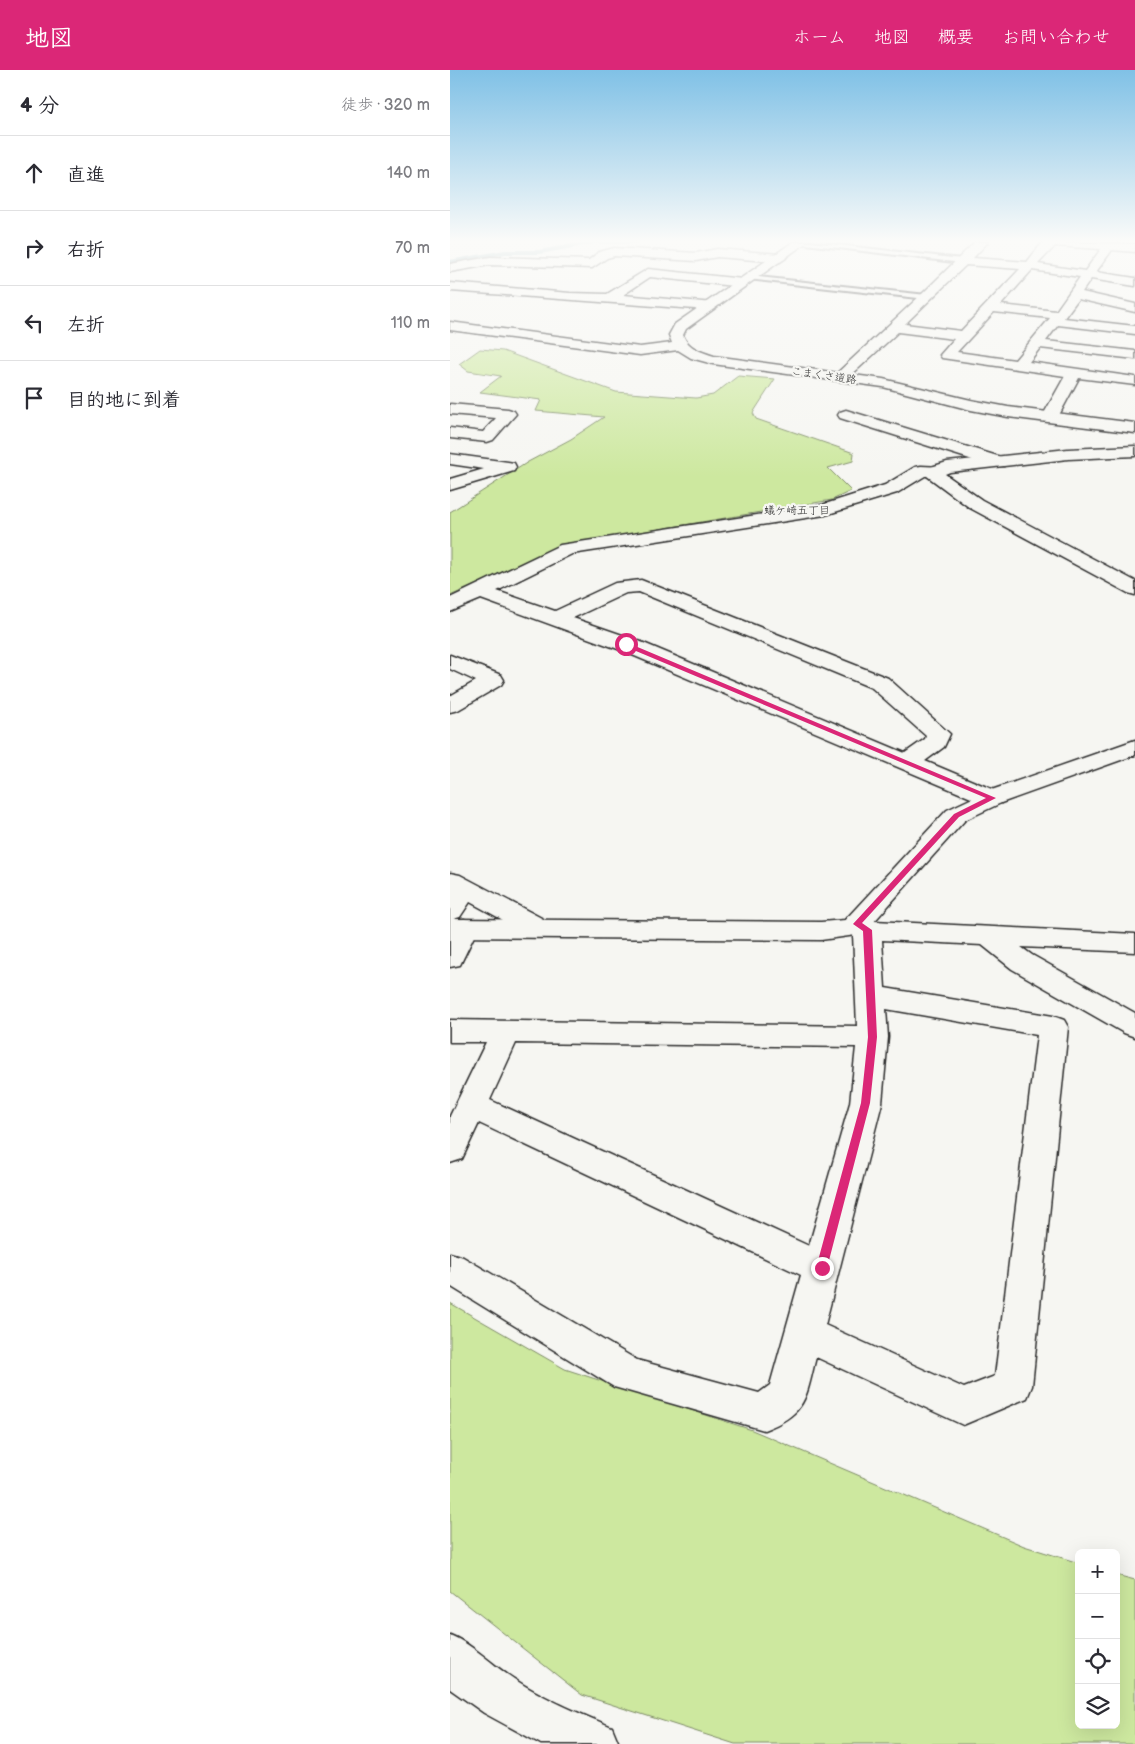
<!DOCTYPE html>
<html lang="ja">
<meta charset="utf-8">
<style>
:root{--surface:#fff;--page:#f2f2f3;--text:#2b2b33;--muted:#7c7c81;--line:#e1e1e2;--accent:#db2777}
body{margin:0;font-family:"Balsamiq Sans","Klee One",sans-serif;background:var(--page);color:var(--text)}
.controls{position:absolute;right:15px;bottom:15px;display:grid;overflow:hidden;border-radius:8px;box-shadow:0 5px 20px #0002}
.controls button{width:45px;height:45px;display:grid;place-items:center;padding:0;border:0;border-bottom:1px solid var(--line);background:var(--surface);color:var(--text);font:25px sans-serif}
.stop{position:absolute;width:15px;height:15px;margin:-11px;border:4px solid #db2777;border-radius:50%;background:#fff}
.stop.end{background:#db2777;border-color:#fff;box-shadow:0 1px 5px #0008}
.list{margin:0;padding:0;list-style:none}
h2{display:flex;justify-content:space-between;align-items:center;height:65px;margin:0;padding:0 20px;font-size:21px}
h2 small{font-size:16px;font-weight:400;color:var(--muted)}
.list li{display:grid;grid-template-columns:32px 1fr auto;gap:15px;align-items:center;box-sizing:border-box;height:75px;padding:0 20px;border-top:1px solid var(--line)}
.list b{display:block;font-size:19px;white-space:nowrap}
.list em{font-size:16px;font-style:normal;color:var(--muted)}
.icon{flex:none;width:28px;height:28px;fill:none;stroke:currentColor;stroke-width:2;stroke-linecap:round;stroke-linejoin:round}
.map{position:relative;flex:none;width:685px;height:1674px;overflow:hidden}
header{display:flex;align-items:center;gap:30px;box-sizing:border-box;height:70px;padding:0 25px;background:var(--accent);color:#fff}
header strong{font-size:24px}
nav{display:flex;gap:28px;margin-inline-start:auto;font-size:18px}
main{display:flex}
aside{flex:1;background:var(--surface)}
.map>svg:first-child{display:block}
</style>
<header>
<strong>地図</strong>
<nav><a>ホーム</a><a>地図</a><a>概要</a><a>お問い合わせ</a></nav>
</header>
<main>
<aside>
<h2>4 分<small>徒歩 · 320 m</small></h2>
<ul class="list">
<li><svg class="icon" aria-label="ahead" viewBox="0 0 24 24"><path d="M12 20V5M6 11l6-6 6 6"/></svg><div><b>直進</b></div><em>140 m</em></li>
<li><svg class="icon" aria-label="right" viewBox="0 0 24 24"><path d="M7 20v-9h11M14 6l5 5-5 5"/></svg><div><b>右折</b></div><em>70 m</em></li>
<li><svg class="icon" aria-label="left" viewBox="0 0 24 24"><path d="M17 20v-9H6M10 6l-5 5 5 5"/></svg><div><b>左折</b></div><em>110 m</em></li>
<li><svg class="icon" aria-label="arrive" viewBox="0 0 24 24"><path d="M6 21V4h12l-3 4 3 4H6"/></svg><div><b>目的地に到着</b></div></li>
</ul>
</aside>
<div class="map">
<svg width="685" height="1674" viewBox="0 0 685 1674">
<rect width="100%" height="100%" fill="#f6f6f2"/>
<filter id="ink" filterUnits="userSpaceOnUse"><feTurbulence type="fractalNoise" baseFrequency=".02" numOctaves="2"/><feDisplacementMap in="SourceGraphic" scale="10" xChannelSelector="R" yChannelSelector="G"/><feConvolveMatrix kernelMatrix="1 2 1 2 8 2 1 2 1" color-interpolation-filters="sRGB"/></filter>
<g filter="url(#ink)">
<g fill="#cde89f" stroke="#7c8a65">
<polygon points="30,279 53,281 166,322 246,328 263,325 288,306 325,309 303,343 306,349 404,383 403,391 378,398 401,421 382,430 115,475 0,526 0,442 78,392 121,369 154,347 86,341 91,330 30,322 51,306 18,301 9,294"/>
<polygon points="0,1233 115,1299 302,1360 574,1476 629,1493 629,1655 666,1655 666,1505 685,1510 685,1674 285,1674 132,1625 0,1521"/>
</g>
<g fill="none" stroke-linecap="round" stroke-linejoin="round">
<g stroke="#619099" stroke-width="4">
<polyline points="148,172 184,172"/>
<polyline points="0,192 55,182 89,182 144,172"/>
</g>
<g stroke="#2b2b2b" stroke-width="4">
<g id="lane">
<polygon points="361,172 512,189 515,191 512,193 347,173"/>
<polygon points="300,206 477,225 480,227 477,229 298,209 298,207"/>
</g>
</g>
<g stroke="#2b2b2b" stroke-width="3">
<g id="street">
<path d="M525 172H538L523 188 577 192 593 172 685 174V182L662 180 646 202 685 208V216L641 209 632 222 685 234V242L628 229 614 248 685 256V264L608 255 596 271 685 281V289L590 278 579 292 685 307V315L629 308 608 347 606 350H594L592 347 615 306 492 288 490 285 504 269 448 262 396 310H386L384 307 386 304 472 224ZM605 176 651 179 635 201 588 194ZM516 195 570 199 511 261 455 254ZM582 200 630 207 606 241 551 235ZM544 242 600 248 565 290 507 282Z"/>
<polygon points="164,178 246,183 267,179 330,184 336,188 330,192 267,187 246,191 164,186 157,188 142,198 40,195 0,202 0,194 40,187 139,190 149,182"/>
<polygon points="198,199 293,209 299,213 293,217 200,207 173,225 264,233 266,236 259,240 0,221 0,213 120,223 157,224"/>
<polygon points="0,334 58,339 64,341 66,344 43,370 37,372 0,368 0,358 33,362 46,348 0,344"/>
<polygon points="396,340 554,388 556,392 554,396 542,396 390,348 388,345 390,342"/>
<polygon points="0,384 58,392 64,393 66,397 64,401 0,420 0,409 34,399 0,394"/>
<path d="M471 396 493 397 496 401 493 405 475 406 447 423 375 445 122 484 47 521 105 541 165 513 191 510 438 608 500 664 494 677 475 691 551 723 554 728 551 733 542 735 533 733 168 579 31 529 0 542V528L110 475 372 435 435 415 465 397ZM189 522 422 618 476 666 475 669 455 683 184 569 123 548 176 523Z"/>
<polygon points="0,585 51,605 54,610 51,615 8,640 0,642 0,626 26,611 0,599"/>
<polygon points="0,803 10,805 99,852 103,858 99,864 89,867 79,864 20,832 10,847 0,850"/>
<path d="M407 844 417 847 424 851 685 864V882L571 877 582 885 685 943V967L674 963 562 899 532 875 432 870 435 918 603 946 614 950 618 957 582 1316 577 1328 513 1355 366 1287C356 1327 357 1344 314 1360L164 1317 0 1216V1183L13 1187 187 1290 309 1323 320 1315 351 1205 29 1053 12 1089 0 1093V1046L36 972H0V950L407 956 403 864 393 853 397 847ZM436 939 587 965 545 1306 514 1318 375 1255 432 1033 438 967ZM66 973 406 977 400 1033 359 1176 40 1030Z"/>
<polygon points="14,849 24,852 28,858 10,895 0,897 0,858 4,852"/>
</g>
</g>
<g stroke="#2b2b2b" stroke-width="3">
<g id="secondary">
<path d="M343 172H357L236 259 233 265C238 278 251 282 264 286L433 309 521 330 558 337 685 353V363L558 347 521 340 433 317 263 294 241 288 228 280 190 285 0 260V252L190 277 222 273 219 265 225 254Z"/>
<polygon points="685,376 685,386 618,389 500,402 495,404 532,430 685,511 685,525 678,523 520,438 477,406 481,397 497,392 618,379"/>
<polygon points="685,670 685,685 551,733 515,750 413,864 371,870 0,867 0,849 371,852 395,850 497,740 533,723"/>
<path d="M0 1565C24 1575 42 1595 64 1609 94 1629 129 1643 162 1657L169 1674H91L34 1643 0 1619Z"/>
</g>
</g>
<use href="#lane" fill="#f6f6f2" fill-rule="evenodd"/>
<use href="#street" fill="#f6f6f2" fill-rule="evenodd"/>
<use href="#secondary" fill="#f6f6f2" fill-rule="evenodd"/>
</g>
</g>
<linearGradient id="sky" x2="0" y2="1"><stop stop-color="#80c1e6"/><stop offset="0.42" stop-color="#fbfbf9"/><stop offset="1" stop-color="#fbfbf9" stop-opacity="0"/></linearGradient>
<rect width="685" height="407" fill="url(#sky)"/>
<polygon fill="#db2777" points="174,573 178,573 546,728 509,747 412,853 422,860 427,967 420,1033 377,1198 372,1202 366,1198 411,1033 418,967 413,861 403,854 504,744 536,728 174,576"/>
<g text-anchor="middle" stroke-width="4.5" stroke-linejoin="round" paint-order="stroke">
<g font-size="11" fill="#2b2b2b" stroke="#f6f6f2">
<text transform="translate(374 305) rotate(8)" y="4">こまくさ道路</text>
</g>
<g font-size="11" fill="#2b2b2b" stroke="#f6f6f2">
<text x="347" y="444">蟻ケ崎五丁目</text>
</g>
</g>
</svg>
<div class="controls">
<button>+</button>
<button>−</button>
<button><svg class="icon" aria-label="locate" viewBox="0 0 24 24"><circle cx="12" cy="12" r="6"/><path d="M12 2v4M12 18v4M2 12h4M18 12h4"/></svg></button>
<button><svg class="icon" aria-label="layers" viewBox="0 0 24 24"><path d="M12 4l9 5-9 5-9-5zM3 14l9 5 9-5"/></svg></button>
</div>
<div class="stop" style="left:176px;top:574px"></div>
<div class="stop end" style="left:372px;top:1198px"></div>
</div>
</main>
